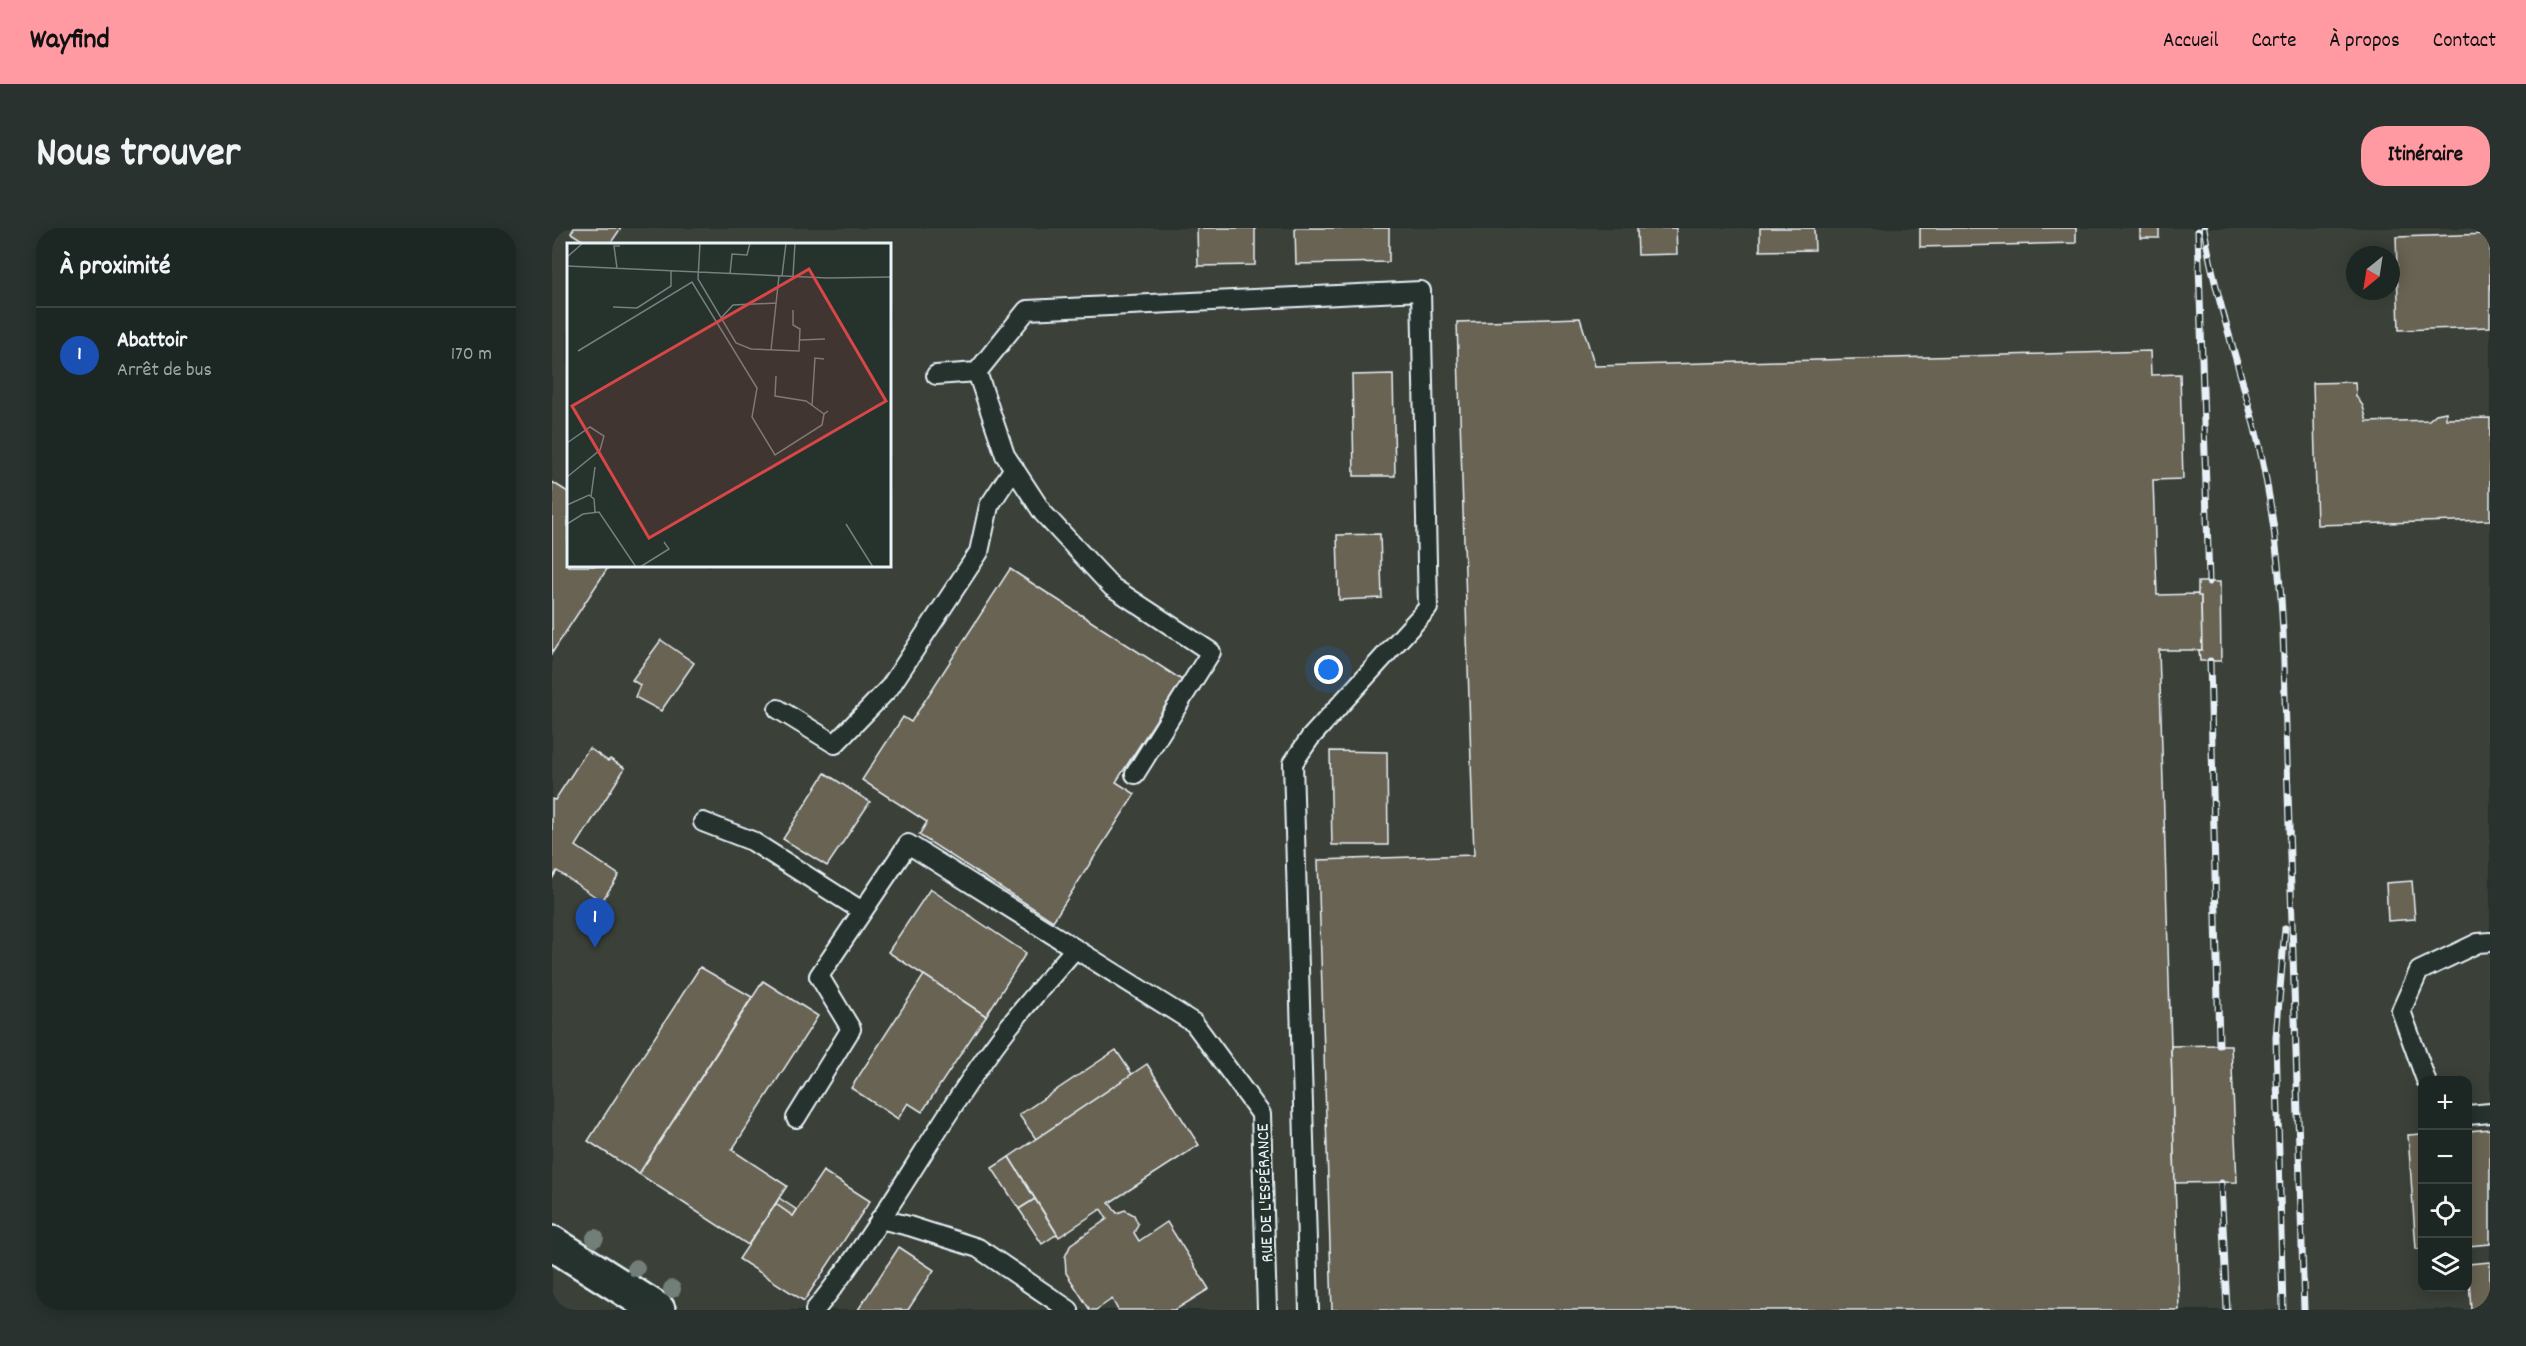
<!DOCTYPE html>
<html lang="fr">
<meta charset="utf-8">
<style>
:root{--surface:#1c2622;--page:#29322f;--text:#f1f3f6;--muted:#a0a5a5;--line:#3a4340;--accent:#ff9aa2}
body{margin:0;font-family:Dekko,sans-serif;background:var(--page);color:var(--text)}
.controls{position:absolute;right:18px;bottom:18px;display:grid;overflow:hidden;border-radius:12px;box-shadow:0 3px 15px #0003}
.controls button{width:54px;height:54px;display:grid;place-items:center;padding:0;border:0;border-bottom:2px solid var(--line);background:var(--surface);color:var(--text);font:30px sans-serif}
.compass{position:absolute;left:1794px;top:18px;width:54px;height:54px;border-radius:50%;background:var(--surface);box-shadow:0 3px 15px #0003;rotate:210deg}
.you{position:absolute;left:777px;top:442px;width:21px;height:21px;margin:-15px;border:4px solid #fff;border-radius:50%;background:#1a73e8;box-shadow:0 0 0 9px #1a73e833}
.badge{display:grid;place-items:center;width:39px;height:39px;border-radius:50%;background:var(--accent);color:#fff;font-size:20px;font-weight:700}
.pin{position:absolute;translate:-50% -50px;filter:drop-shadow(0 2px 3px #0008)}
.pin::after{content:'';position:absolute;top:32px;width:21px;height:18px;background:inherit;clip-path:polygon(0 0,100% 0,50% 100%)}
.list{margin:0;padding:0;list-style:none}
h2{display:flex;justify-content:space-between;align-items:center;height:78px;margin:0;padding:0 24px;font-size:26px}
h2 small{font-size:20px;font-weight:400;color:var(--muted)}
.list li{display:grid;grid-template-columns:39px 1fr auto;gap:18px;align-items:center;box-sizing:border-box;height:96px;padding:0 24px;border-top:2px solid var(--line)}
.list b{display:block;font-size:22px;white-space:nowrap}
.list p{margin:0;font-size:20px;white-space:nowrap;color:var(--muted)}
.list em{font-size:20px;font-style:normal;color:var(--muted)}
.icon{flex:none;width:33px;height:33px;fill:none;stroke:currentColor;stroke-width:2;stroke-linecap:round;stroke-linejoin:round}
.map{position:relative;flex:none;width:1938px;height:1082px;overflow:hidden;border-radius:24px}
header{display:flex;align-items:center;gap:36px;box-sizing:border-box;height:84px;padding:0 30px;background:var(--accent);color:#111}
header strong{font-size:28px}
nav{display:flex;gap:33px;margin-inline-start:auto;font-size:21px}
.intro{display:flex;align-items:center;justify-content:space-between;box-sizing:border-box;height:144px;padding:0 36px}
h1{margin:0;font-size:42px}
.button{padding:15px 27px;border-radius:24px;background:var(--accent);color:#111;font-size:21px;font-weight:700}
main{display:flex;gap:36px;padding:0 36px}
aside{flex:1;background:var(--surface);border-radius:24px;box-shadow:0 3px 15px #0003}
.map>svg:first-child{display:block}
</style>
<header>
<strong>Wayfind</strong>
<nav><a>Accueil</a><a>Carte</a><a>À propos</a><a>Contact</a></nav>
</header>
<div class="intro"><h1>Nous trouver</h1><a class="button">Itinéraire</a></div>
<main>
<aside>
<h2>À proximité<small></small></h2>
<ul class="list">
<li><span class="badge" style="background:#1a4fb4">1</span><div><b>Abattoir</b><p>Arrêt de bus</p></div><em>170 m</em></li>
</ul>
</aside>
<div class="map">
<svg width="1938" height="1082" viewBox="0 0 1938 1082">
<rect width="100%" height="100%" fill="#26332d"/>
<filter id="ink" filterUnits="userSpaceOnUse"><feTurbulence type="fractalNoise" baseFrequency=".0167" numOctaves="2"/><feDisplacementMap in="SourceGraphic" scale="12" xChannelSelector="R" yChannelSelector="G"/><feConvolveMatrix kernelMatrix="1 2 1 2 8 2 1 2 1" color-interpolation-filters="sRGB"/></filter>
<g filter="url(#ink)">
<path fill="#3a4138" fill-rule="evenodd" d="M0 0H1938V1082H0ZM16 16H338V338H16ZM1803 27H1839V63H1803ZM1870 852H1916V1060H1870Z"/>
<g fill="#696352" stroke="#e8f1f8" stroke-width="1.5">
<polygon points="22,0 69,0 58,16 36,16 19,5"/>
<polygon points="645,0 703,0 703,37 646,38"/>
<polygon points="743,0 837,0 837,34 744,36"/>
<polygon points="1085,0 1124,0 1125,26 1086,27"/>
<polygon points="1208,0 1262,0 1263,22 1208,23"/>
<polygon points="1368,0 1524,0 1524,15 1368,19"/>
<rect x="1588" y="0" width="19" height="10"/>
<polygon points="1938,6 1938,99 1847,102 1844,9"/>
<polygon points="1028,90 1043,138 1598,123 1599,147 1628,146 1631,251 1601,252 1605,367 1646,366 1649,368 1650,422 1607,422 1627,1082 780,1082 766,632 922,627 905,94"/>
<polygon points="841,146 843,248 802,248 800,147"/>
<polygon points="1803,154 1804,168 1811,178 1815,194 1877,192 1884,186 1894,184 1894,191 1938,190 1938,292 1765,297 1761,155"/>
<polygon points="0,254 16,264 16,338 57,338 0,425"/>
<polygon points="828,306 830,370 787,372 785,307"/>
<polygon points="458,341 630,452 564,554 583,566 501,693 367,607 375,594 310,552 351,489 359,494"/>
<polygon points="1646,354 1668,354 1669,433 1648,433 1647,422 1650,422 1649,368 1646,368"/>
<polygon points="109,412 142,435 109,483 83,469 88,457 80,452"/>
<polygon points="37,520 56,533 58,531 73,540 24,618 67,647 50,673 5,643 0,651 0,571 3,572"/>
<polygon points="778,523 835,524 836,617 780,617"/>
<polygon points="273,545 318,574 275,638 231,611"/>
<polygon points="1860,653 1863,691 1836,693 1834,655"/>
<polygon points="378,661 474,725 434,788 336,724"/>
<polygon points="148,739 200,769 87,946 36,913"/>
<polygon points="372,747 434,788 370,884 356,875 346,891 299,860"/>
<polygon points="211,753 266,788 180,922 235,958 196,1017 87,946"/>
<polygon points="1667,817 1679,817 1685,954 1623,955 1619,818"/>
<polygon points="564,822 580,846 484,911 467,887"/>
<polygon points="595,836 647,917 557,975 565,985 573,982 582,987 586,996 582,1005 587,1013 615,994 657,1061 623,1082 566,1082 560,1071 544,1082 538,1082 514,1045 513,1029 519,1016 555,991 549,981 507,1009 457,929"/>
<polygon points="1938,901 1938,1016 1916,1018 1916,903"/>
<polygon points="1870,906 1870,1021 1864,1021 1856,907"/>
<polygon points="457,929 483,971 467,981 440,940"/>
<polygon points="271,943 318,973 252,1073 187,1031 224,976 241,988"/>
<polygon points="227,970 245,982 241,988 224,976"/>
<polygon points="483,971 505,1006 490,1016 467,981"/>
<polygon points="347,1019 382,1042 356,1082 306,1082"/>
<polygon points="1938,1034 1938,1082 1919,1082 1916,1036"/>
</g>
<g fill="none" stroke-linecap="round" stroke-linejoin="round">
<g stroke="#e8f1f8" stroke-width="22">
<g id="lane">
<polyline points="425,144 453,227 491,285 560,359 659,424 583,546"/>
<polyline points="384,147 425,144 475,82 869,63 876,380 758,510 741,535 757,1082"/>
<polyline points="226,481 283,516 338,459 427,324 437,278 462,240"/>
<polyline points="151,594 200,613 310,683"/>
<polyline points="1874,852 1849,783 1867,743 1926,715 1938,714"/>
<polyline points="1916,887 1938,885"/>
<polyline points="244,890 299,801 267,748 356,616 642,795 709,886 715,1082"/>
<polyline points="328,991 357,998 426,1020 517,1082"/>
<path d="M263 1082C327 1004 374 914 432 832 459 793 491 758 522 722"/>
</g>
</g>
<g stroke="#e8f1f8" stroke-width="38">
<polyline id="secondary" points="0,1015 106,1082"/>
</g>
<use href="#lane" stroke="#26332d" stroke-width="18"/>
<use href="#secondary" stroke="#26332d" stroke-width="33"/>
<g stroke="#e8f1f8" stroke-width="7">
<g id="rail">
<path d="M1652 0C1664 74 1690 144 1707 217 1721 279 1728 340 1731 403L1752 1082"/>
<polyline points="1646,3 1657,354"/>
<polyline points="1658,433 1667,817"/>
<polyline points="1669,955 1675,1082"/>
<polyline points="1731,1082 1724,810 1733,700"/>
</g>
</g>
<use href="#rail" stroke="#26332d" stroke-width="4.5" stroke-dasharray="14" stroke-linecap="butt"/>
</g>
<g fill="#727f78">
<circle cx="43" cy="1010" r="9"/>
<circle cx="84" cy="1040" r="9"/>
<circle cx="120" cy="1061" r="9"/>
</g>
</g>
<g text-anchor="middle" stroke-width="4.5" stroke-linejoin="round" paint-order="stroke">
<g font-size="18" fill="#e8f1f8" stroke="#26332d">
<text transform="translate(712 965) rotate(-92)" y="6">RUE DE L'ESPÉRANCE</text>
</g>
</g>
<g transform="translate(15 15)">
<rect width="324" height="324" fill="#26332d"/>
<path fill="none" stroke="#747f7e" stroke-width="1.5" d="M133 0 131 36 169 100 184 106 232 108 233 86 226 82V67M0 14 16 0M0 23 261 35 324 34M50 25 47 3H53M163 31 165 11 180 12 183 0M215 33 219 0M226 33 228 0M46 64 70 65 104 43V28M154 75 166 62 209 60M233 97 258 96M204 107 212 33M11 108 125 39 190 145 185 174 208 212 255 182 257 171 261 168M209 133 208 153 239 158 257 171M245 162 248 115 257 116M0 200 23 184 37 193 33 207 0 234M24 254 28 224M0 262 22 252 27 256 28 269M0 281 16 271 32 269 69 324M279 281 306 324M73 324 102 306 97 299"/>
<path fill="#d94647" fill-opacity="0.15" stroke="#d94647" stroke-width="3" d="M242 26 319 158 82 295 5 163Z"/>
<rect width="324" height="324" fill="none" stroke="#e8f1f8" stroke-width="3"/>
</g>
</svg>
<div class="controls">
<button>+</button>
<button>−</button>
<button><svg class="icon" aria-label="locate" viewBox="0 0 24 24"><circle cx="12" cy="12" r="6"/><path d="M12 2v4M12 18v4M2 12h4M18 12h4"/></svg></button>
<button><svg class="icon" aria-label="layers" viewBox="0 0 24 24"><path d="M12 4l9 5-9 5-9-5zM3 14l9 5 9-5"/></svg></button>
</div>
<svg class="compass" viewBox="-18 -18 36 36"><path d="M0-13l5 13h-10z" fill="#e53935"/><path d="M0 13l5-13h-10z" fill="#a0a5a5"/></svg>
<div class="you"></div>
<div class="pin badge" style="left:43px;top:720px;background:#1a4fb4">1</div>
</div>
</main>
